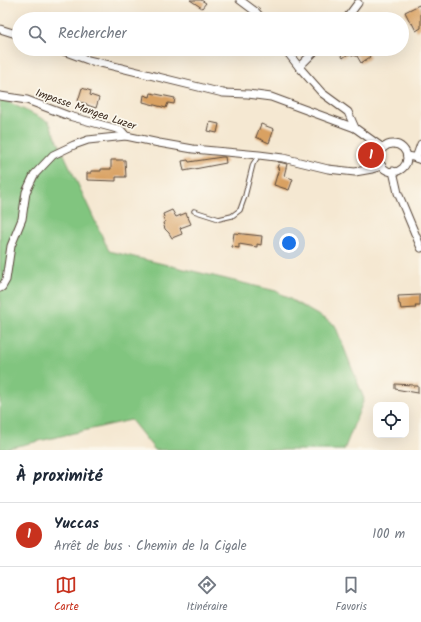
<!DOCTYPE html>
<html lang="fr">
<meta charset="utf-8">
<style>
:root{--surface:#fff;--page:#f6f6f7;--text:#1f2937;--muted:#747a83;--line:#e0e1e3;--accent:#c8321e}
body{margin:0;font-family:Kalam,sans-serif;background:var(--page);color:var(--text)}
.controls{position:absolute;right:12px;bottom:12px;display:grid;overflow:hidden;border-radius:8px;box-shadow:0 4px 16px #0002}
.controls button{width:36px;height:36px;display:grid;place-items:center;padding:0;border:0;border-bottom:1px solid var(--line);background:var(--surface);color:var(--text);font:20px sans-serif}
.you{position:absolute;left:289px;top:243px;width:14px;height:14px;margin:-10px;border:3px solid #fff;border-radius:50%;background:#1a73e8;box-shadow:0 0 0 6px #1a73e833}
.badge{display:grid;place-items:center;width:26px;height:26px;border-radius:50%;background:var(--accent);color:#fff;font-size:13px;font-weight:700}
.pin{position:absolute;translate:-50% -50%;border:2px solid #fff;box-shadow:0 1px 4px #0006}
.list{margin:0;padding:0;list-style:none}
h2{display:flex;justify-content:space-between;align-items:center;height:52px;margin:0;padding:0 16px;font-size:17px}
h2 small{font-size:13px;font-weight:400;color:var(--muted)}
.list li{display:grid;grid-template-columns:26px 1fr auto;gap:12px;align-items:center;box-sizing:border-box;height:64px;padding:0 16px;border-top:1px solid var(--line)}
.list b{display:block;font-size:15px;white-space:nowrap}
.list p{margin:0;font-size:13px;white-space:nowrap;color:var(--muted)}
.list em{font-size:13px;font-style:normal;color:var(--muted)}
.icon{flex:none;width:22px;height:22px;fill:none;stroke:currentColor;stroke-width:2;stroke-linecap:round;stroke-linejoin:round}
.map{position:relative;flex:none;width:421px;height:450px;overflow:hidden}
.search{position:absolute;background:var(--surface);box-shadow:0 4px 16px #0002;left:12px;right:12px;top:12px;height:44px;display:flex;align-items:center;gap:10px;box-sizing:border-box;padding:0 14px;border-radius:22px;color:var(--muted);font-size:15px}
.sheet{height:116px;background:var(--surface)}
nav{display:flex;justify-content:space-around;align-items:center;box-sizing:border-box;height:56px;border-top:1px solid var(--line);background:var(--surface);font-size:11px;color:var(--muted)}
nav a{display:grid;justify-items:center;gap:2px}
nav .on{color:var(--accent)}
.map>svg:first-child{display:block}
</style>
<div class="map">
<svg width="421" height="450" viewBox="0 0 421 450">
<rect width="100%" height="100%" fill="#fbf7ec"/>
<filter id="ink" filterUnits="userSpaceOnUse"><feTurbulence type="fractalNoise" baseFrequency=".025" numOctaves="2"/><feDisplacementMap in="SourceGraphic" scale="8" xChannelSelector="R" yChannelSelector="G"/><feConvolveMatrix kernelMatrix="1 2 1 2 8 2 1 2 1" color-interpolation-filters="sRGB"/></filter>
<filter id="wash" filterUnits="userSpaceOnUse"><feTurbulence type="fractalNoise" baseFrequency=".012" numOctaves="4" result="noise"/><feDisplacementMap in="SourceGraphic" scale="16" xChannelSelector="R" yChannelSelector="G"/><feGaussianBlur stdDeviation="0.9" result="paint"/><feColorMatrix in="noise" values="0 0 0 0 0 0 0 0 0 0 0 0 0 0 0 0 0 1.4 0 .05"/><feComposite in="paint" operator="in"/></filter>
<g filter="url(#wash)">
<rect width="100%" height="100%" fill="#f5e8d2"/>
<polygon fill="#81c57f" stroke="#5e784e" points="0,98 49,122 109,251 276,291 335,325 364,399 344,450 155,450 131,420 0,450"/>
<g id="blocks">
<g fill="#d9a162">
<polygon points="190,0 201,0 206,3 202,8"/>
<polygon points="419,5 421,8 421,28 416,31 412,23 411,24 405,12"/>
<polygon points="202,12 219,19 199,19"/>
<polygon points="337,49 365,49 370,57 361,63 357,56 348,54 343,58 340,53 336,52"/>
<polygon points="82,88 91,91 90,95 99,98 96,108 87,105 87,104 78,101"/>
<polygon points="151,93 175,98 174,104 168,103 166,108 143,102 144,95 150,97"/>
<polygon points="210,122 219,124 217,133 208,131"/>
<polygon points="261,124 274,129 269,143 256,137"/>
<polygon points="222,157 225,157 226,163 184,171 182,161 188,160 189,162"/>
<polygon points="111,160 125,160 126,177 116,177 116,181 87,180 87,173 91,173 91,171 101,171 101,169 111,169"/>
<polygon points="279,162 287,164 284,176 293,179 289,190 274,185 279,168 277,168"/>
<polygon points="172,210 176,217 186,213 191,224 180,228 182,234 172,238 169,233 165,229 163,223 165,222 163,217 164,217 163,214"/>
<polygon points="234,233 262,236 261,245 257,244 257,247 239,244 239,248 232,247"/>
<polygon points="420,295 420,306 415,306 416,308 401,309 400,304 399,304 398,296"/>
<polygon points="395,384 413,385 413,386 418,386 418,393 395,389"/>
</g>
</g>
</g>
<g filter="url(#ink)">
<use href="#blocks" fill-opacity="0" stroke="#574639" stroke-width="1"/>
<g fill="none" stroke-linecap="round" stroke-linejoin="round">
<g stroke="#574639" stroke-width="5.5">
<polyline id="lane" points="194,211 219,219 232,216 240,210 245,196 253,164 259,155"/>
</g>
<g stroke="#574639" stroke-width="9">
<g id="street">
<polyline points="240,0 256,12 262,19"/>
<polyline points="346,19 358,3"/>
<polyline points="0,29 19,35"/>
<polyline points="58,49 88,60 105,64 223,93 248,94 271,97 355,128"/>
<polyline points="285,49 299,67 322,93 348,112 355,128 383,148"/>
<polyline points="299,67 317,49"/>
<polyline points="0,96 27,100 69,116 121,130 126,136 159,143 193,149 259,155 283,158 328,169 355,172 372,169 382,166"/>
<circle cx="393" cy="158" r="14"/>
<polyline points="407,156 413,157 421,160"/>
<polyline points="416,158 421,144"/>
<polyline points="393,171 398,193 421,248"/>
<polyline points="0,288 2,287 6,280 11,246 22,219 26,192 34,175 53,155 74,145 88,140 126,136"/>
</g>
</g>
<use href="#lane" stroke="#fff" stroke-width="3.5"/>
<use href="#street" stroke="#fff" stroke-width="7"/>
</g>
</g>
<g text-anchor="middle" stroke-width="3.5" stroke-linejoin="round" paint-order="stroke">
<g font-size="11" fill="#3b2a1e" stroke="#fbf7ec">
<text transform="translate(86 109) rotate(19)" y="4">Impasse Mangea Luzer</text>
</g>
</g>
</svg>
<div class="controls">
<button><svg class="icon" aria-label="locate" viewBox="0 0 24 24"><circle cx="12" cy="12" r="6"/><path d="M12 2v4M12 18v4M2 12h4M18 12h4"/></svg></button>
</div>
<div class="you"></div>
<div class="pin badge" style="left:371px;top:155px">1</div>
<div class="search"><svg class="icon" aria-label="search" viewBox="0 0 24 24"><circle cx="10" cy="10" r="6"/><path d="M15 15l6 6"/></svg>Rechercher</div>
</div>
<section class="sheet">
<h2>À proximité<small></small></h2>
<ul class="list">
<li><span class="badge">1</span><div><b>Yuccas</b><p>Arrêt de bus · Chemin de la Cigale</p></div><em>100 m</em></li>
</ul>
</section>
<nav>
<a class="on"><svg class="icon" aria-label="map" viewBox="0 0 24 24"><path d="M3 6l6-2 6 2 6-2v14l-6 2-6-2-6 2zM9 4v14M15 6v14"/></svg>Carte</a>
<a><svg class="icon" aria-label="directions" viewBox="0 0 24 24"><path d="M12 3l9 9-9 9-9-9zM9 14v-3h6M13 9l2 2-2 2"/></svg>Itinéraire</a>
<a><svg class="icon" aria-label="saved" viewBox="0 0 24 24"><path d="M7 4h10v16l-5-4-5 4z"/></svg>Favoris</a>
</nav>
